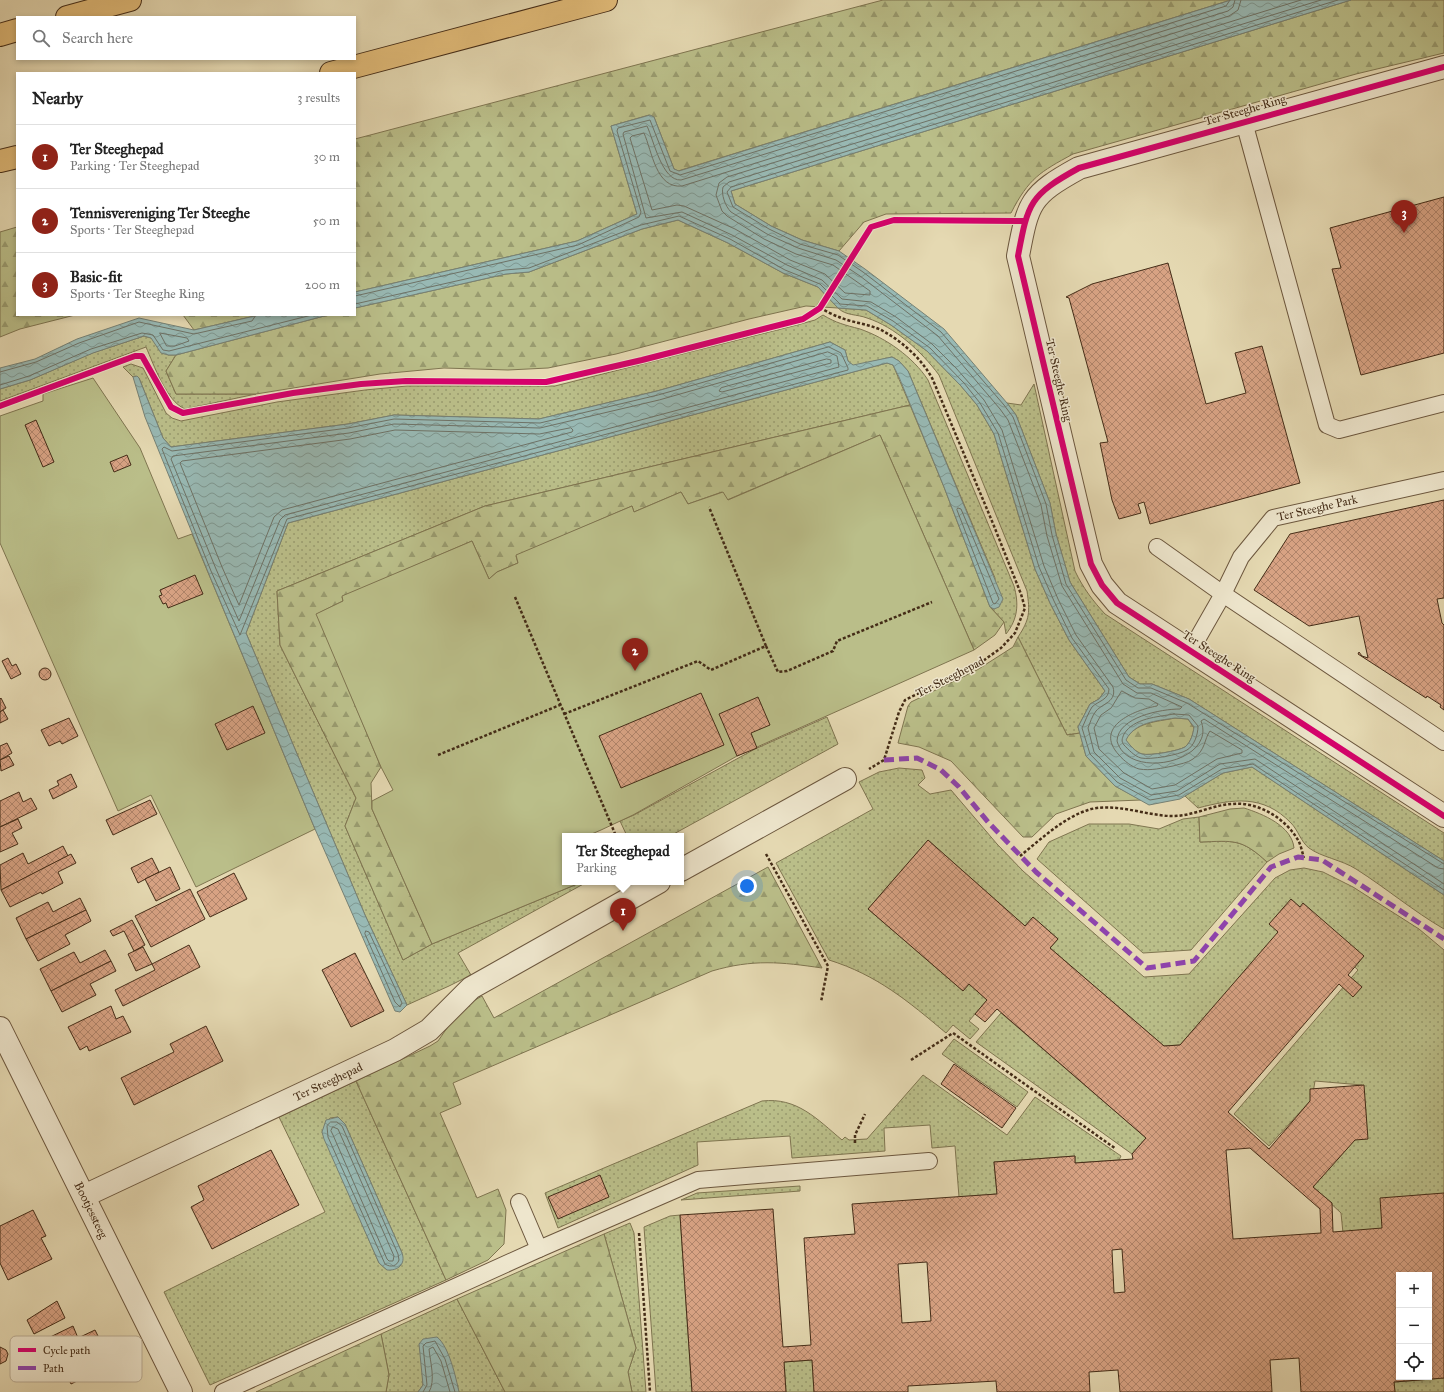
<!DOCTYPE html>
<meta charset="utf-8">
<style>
:root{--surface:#fff;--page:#f2f2f2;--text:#222;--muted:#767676;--line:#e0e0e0;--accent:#8f2418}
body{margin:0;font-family:"IM FELL Great Primer",serif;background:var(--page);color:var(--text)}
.controls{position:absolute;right:12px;bottom:12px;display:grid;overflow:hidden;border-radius:0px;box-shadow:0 2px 6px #0003}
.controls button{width:36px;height:36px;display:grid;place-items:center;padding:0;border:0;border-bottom:1px solid var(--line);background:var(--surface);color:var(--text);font:20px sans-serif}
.you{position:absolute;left:747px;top:886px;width:14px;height:14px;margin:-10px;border:3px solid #fff;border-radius:50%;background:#1a73e8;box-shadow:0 0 0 6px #1a73e833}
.badge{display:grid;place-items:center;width:26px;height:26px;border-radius:50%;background:var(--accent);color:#fff;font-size:13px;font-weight:700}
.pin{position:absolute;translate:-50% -33px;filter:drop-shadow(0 1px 2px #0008)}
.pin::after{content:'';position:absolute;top:21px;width:14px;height:12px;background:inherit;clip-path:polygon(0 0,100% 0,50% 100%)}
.popup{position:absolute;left:562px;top:833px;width:122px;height:52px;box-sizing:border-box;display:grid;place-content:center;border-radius:0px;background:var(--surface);filter:drop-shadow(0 1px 3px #0005);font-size:13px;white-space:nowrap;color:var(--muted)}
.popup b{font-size:15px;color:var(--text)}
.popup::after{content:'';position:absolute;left:50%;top:100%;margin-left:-8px;border:8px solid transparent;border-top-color:var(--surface)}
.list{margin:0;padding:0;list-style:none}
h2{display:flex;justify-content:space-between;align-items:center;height:52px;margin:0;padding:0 16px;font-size:17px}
h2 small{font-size:13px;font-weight:400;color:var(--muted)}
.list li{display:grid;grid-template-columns:26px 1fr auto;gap:12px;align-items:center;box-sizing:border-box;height:64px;padding:0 16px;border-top:1px solid var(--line)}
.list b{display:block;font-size:15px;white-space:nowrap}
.list p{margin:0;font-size:13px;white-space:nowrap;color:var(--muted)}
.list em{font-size:13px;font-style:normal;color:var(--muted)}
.icon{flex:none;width:22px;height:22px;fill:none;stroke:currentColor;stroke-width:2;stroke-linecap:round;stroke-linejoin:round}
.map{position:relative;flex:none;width:1444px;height:1392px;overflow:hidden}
.search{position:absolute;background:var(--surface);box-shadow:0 2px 6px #0003;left:16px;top:16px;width:340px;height:44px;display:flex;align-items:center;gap:10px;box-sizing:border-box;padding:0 14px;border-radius:0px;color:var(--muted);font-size:15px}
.panel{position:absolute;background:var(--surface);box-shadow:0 2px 6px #0003;left:16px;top:72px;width:340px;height:244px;border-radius:0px}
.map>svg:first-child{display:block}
</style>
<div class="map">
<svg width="1444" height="1392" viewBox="0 0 1444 1392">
<defs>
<pattern id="grass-dots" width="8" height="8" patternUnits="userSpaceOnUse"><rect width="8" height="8" fill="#babe89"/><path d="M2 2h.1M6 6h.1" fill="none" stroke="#999b6f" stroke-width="1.8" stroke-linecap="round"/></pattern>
<pattern id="forest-firs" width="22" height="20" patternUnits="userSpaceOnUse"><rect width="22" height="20" fill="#babe89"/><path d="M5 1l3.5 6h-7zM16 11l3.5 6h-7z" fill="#999b6f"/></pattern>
<pattern id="water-waves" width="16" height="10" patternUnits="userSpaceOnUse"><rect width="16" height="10" fill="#98b9b4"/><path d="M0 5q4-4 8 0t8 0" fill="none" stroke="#7e9791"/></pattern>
<pattern id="building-cross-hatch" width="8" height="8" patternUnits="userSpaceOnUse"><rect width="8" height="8" fill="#d7a283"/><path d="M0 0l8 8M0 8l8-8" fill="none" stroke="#b0846a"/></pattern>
</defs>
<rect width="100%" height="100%" fill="#e5d9b2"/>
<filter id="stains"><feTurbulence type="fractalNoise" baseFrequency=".005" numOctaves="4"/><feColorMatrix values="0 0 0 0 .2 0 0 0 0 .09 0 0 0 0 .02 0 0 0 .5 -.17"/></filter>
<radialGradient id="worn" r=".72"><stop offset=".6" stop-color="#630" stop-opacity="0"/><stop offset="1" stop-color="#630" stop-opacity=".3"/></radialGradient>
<g fill="url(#grass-dots)" stroke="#7f7550" fill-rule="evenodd">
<path d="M838 308 866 310 891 325 927 351 961 386 977 405 994 434 1035 569 1050 603 1069 640 1105 691 1099 699 1090 704 1078 727 1080 733 1067 735 1018 637C1030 619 1030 612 1027 591L939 375C921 351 895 327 867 318 857 314 846 316 838 308Z"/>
<path d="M823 315C836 323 845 325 860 329 886 338 913 357 928 380L1014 586C1019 604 1018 619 1006 634L1004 622 990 607 994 609 995 578 908 371 899 361 892 357 853 366 848 361 845 350 830 342 657 391 539 419 394 415 348 424 171 447 163 438 139 378 135 376 133 377 123 367 131 364 143 368 166 413 172 418 181 421 277 402 365 390 407 386H555L797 325 815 320Z"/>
<path d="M144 336 151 338 168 355H176L166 371 176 394H256L185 409C166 401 154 365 146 347L0 401V389L30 380 92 353Z"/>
<polygon points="887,363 893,365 910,405 485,506 277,591 280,645 356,798 345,826 403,960 432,944 582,882 587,882 458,953 471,975 449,986 407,1005 365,915 246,633 288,523"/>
<path d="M1034 384 1075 571C1083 588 1093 601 1105 614L1444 833V861L1189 699 1152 684H1140L1129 677 1070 582 1056 534 1050 503 1016 415 1007 403 1021 405Z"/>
<polygon points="827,717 838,744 670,836 627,836 620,821 634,815 755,749"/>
<path d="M1252 767 1444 895V929C1413 911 1386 888 1356 869 1342 860 1321 857 1309 848 1301 842 1298 830 1291 823 1263 794 1233 799 1198 808L1185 796 1223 773Z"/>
<path d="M899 768 922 770 925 778 918 785 930 794 951 790 997 844 1023 871 1144 977 1189 974 1275 878 1290 870 1304 868 1323 872 1353 887 1419 929 1444 950V1206L1384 1235 1343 1233 1341 1213 1311 1185 1362 1085 1315 1081 1312 1099 1269 1146 1234 1114 1358 970 1297 913 1180 1045 1164 1046 1050 948 1058 939 1033 917 1025 926 928 840 868 909 963 991 969 984 987 1000 969 1021 979 1029 970 1039 953 1025 946 1033C908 1001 877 975 829 960L776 863 873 809 859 782 879 772Z"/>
<path d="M1199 817 1200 842C1234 841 1241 838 1267 862L1191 950 1143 953 1037 859 1049 842 1089 824H1129L1159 829 1183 819Z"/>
<polygon points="1001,1013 1146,1138 1132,1154 976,1042"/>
<polygon points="954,1039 1028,1092 1017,1107 942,1054"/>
<path d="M923 1075 1007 1135 1035 1097 1121 1156 1119 1160 1075 1163V1156L994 1162 997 1194 959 1197 955 1146 932 1148 930 1125 884 1128 885 1151 792 1158 790 1136 697 1142 698 1165 558 1228 545 1193 762 1101C797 1097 817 1119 842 1140L845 1137 849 1140 867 1139Z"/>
<path d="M356 1081 446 1280 210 1385 164 1292 325 1212 279 1117ZM338 1117 345 1124 402 1253 387 1270 379 1263 322 1132 330 1118Z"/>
<polygon points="800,1186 800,1191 681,1200 697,1193"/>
<polygon points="680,1215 692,1392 656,1392 644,1227 670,1216"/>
<polygon points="630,1223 634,1233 646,1392 632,1392 628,1372 636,1348 604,1234"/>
<polygon points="457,1299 505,1392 459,1392 449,1357 440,1340 423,1375 423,1385 418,1392 386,1392 389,1375 381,1334"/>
<polygon points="812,1360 814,1392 786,1392 784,1362"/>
<polygon points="1444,1378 1444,1392 1395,1392 1394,1382"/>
</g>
<g fill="url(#forest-firs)" stroke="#7f7550">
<polygon points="883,0 1231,0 678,171 674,169 654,117 649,115 611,126 637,214 577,241 355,292 355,139"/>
<path d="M1351 0H1444V53L1356 74 1073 154C1040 172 1029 178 1011 213L886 214 864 222 839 251 802 240 771 226 735 204 731 191Z"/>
<polygon points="678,220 728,243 783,273 818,287 838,308 806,306 749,319 616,354 548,368 508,370 444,368 380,374 256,394 176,394 166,371 176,355 328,315 355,315 355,308 506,274 529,272 642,229"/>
<polygon points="17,227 17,315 75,315 20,329 0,337 0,232"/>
<polygon points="183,315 259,315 194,330"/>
<polygon points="910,405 944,487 990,607 1004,622 995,635 974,650 880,435 727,500 722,492 688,504 681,492 634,512 632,506 516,556 518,563 497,572 489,579 472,541 342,597 343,601 317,614 381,767 371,783 372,809 432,944 403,960 345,826 356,798 280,645 277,591 485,506"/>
<polygon points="1018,637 1067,735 1080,733 1086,756 1115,786 1141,800 1090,802 1056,814 1032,837 1023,837 951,761 919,747 898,743 908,706 911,702 977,670 1013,647"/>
<path d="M1175 718 1188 719 1194 728C1193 734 1191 742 1185 747 1178 751 1150 756 1142 754 1135 752 1130 745 1125 740 1136 722 1156 722 1175 718Z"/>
<path d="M1244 808C1263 814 1292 826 1294 848L1279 854 1267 862C1241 838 1234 841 1200 842L1199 817 1230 809Z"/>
<path d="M768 867 822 968C781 962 753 959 712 971L453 1083 461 1104 440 1113 477 1198 498 1189 506 1210 504 1244 488 1260 446 1280 356 1081 430 1046 438 1041 461 1008 482 996 494 1018Z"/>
<polygon points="604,1234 636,1348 628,1372 632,1392 505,1392 457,1299"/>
<polygon points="381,1334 389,1375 386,1392 256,1392"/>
</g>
<g fill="#babe89" stroke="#7f7550">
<polygon points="93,378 140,448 178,539 192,534 315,829 196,887 151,795 118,811 0,543 0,416 43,401 43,394"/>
<polygon points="880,435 974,650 737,756 633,815 601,830 587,836 565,836 565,882 582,882 432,944 372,809 372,801 393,790 381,767 316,614 343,601 342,596 472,541 489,579 497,572 518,563 516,555 632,506 634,512 681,492 688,504 723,492 728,500"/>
</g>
<g fill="url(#water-waves)" stroke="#768175" fill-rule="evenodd">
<path d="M1231 0H1351L731 191 735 204 771 226 802 240 839 251 865 269 944 329 1007 403 1016 415 1050 503 1056 534 1070 582 1129 677 1140 684H1152L1189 699 1444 861V895L1252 767 1223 773 1180 799 1149 805 1115 786 1086 756 1078 727 1090 704 1099 699 1105 691 1069 640 1050 603 1035 569 994 434 977 405 961 386 927 351 891 325 866 310 838 308 818 287 783 273 728 243 678 220 642 229 529 272 506 274 355 308V292L577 241 637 214 611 126 650 115 654 117 674 169 679 171ZM1175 718 1188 719 1194 727C1193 734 1191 742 1185 747 1178 751 1150 756 1142 754 1135 752 1130 745 1126 740 1135 722 1156 721 1175 718Z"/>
<polygon points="259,315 328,315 176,355 168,355 161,353 151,338 144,336 93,353 30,380 0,389 0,368 35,359 77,339 139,318 194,330"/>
<polygon points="830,342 845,350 848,361 853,365 892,357 899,361 908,371 1003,599 999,607 994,609 990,607 944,487 899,377 893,365 887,363 288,523 246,633 365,915 407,1005 400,1012 395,1011 315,829 208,572 145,417 133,377 137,376 139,378 163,438 171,447 348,424 394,415 539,419 657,391"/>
<path d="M338 1117 345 1124 402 1253C406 1264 398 1271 387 1270L379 1263 324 1139 322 1132 326 1120Z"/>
<path d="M437 1337C449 1346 456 1378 459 1392H418L423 1385 419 1344 423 1339Z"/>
</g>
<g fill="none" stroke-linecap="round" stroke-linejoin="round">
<g stroke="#6e7266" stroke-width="1">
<path d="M1235 0 1233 7 1228 11 681 180C662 181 654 141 647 126L624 132 623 134 646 218 682 212 732 235 787 265 822 280 842 299 871 302 896 317 932 344 956 368 984 400 1002 430 1044 566 1058 599 1076 635 1113 687C1117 702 1103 703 1096 711 1092 716 1090 723 1088 728L1094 752 1120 778 1151 795 1177 791 1220 764 1255 759 1444 884"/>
<path d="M1241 0 1238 10 1229 16 682 186C656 189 652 151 644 133L632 136 630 138 652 210 677 205 684 206 735 229 790 260 825 274 845 293 870 295V291L833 265 796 254 764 239 727 216 722 211 716 195 719 183 727 177 1301 0"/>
<path d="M1321 0 729 182 723 187C721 194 725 206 731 212L767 234 798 248 836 260 860 276 938 336 1000 409 1008 420 1041 505 1047 536 1062 586 1123 684 1137 693H1151L1182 707 1180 709C1161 709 1118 717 1117 741 1128 781 1217 762 1201 721L1204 719 1438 868 1444 869"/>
<polyline points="1338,0 731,187 727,192 733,207 769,229 800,244 838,255 863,272 941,332 1004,405 1013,417 1046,504 1052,535 1066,584 1126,680 1138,688 1151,688 1187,703 1444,864"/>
<polyline points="355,296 578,245 639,217 641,212 617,131 618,128 650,120 670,171 680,175 1226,6 1230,0"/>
<path d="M355 304 505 270 529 268 641 225 679 216 730 239 785 270 820 284 840 304 867 306 893 321 930 348 964 383 980 403 998 433 1039 567 1054 601 1072 638 1109 689C1109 700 1098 701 1092 707 1088 713 1085 722 1082 728L1090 754 1117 782 1150 800 1179 795 1222 769 1253 764 1444 890"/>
<polygon points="160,333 187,338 189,341 175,346 167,346"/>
<polygon points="829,347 841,353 848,368 848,370 287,519 240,635 211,571 162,449 164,447 172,451 348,428 394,419 540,423 658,395"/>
<polygon points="828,352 837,356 839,367 285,515 280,520 239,621 216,569 171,459 173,456 349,433 394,424 540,428 659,400"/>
<polygon points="827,359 831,360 831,363 722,392 719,391 721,388"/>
<polyline points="0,372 36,362 79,343 139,322 194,334 252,321 256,315"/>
<polyline points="0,385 29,376 91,349 142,333 153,335 163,350 169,351 312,315"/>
<polygon points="571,428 573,430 572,432 282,510 274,517 239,605 222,567 180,463 182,461 350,439 395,430 539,434"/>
<polygon points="958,508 961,509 999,599 995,604 993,603 957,510"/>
<path d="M1122 691 1135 698 1149 699 1158 704 1157 706C1134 710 1093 727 1119 755 1124 761 1132 767 1139 769 1151 771 1162 768 1173 766 1179 764 1188 763 1193 759 1206 750 1204 739 1210 731L1242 750V753L1217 759 1175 785 1152 789 1124 773 1099 749 1094 728 1101 715 1111 708Z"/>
<path d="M1174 714 1189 715 1198 726C1198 735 1194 746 1187 750 1179 755 1150 760 1141 758 1134 756 1129 750 1124 745 1121 741 1122 739 1124 734 1134 718 1157 717 1174 714Z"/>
<polygon points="366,931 369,932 402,1003 400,1007 395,1002 365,934"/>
<path d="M331 1122H337L342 1126 398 1254 399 1260C397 1266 391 1268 385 1264L328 1137 327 1126Z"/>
<polygon points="333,1127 338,1129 394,1256 393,1261 389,1261 387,1259 333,1135 331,1131"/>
<polyline points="423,1392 427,1385 423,1346 426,1343 435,1341 445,1359 455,1392"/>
<path d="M429 1392C436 1381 430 1361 429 1349L433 1347 441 1361 450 1392"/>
</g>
</g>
<g fill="url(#building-cross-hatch)" stroke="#442c17" fill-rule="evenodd">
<polygon points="1444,197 1444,353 1361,375 1332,269 1341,268 1330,228"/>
<polygon points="1168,263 1206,404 1246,393 1235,353 1262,346 1300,483 1150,524 1144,502 1138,504 1141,513 1119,519 1112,500 1100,443 1108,442 1069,298 1066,297 1092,284"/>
<polygon points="36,420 54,462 43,467 25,425"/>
<polygon points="127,455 131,465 114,472 110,462"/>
<polygon points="1444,500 1444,598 1437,599 1442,623 1444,625 1444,710 1440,707 1441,705 1427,696 1426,698 1358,654 1359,652 1362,656 1368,658 1359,616 1309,626 1254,590 1290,534"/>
<polygon points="195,575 203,594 168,608 166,603 163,604 159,596 162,595 160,590"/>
<polygon points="8,658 12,666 16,664 21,674 11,679 2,661"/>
<circle cx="45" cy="674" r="6"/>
<polygon points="701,693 724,745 621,788 599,736"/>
<polygon points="758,697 770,725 751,733 757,748 737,756 719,714"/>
<polygon points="1,698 6,708 0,712 0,699"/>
<polygon points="253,706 265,733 227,750 215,724"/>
<polygon points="3,710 8,719 0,723 0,712"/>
<polygon points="69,718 78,736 62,744 60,741 49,746 41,730"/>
<polygon points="7,743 12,753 0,760 0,746"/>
<polygon points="9,756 14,765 1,771 0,760"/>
<polygon points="71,774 77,787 53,799 49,790 59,785 57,781"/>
<polygon points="19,792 23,802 31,798 37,809 0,827 0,801"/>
<polygon points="150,800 157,814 113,835 106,820"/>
<polygon points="18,819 22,828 12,833 18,844 0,852 0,827"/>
<path d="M928 840 1025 926 1033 917 1058 939 1050 948 1164 1046 1180 1045 1278 932 1269 924 1291 899 1300 907 1303 903 1364 956 1348 975 1362 987 1353 997 1339 984 1228 1112 1269 1149 1310 1101V1089L1364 1085 1368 1139 1355 1140 1313 1187 1332 1203 1333 1232 1382 1228 1380 1198 1444 1193V1378L1394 1382 1395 1392H1301L1299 1358 1270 1360 1272 1392H1120L1118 1370 1089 1372 1090 1392H997L996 1381 908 1386V1392H814L812 1360 784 1362 786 1392H692L680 1215 773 1209 783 1347 811 1345 804 1238 855 1234 852 1204 997 1194 994 1162 1075 1156V1163L1133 1159 1132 1154 1146 1138 997 1009 985 1022 975 1014 987 1000 969 984 963 991 868 909ZM1250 1148 1320 1209 1321 1233 1233 1239 1226 1150ZM1122 1249 1125 1292 1114 1293 1112 1250ZM927 1262 931 1321 902 1323 898 1264ZM1399 1275H1429V1377H1399Z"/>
<polygon points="63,846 68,856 1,890 0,865 23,853 28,864"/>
<polygon points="71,854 76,863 58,872 63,883 42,894 41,892 10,907 1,890"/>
<polygon points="152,858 159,872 138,883 131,868"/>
<polygon points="170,867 180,889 156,901 145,879"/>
<polygon points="234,873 247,899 210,917 197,892"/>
<polygon points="190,889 205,919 151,947 135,916"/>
<polygon points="80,898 86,910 26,939 16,918 48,902 53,912"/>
<polygon points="86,910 91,921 65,935 70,944 38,961 26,939"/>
<polygon points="132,920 145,945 134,951 124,931 113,936 110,931"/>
<polygon points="189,945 200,967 123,1006 115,990 155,970 152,964"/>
<polygon points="143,947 152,964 136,971 128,954"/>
<polygon points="105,950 111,961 51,991 40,969 74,952 80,963"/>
<polygon points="355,953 384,1011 351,1027 322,970"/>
<polygon points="111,961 116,971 90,984 96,995 62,1012 51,991"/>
<polygon points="111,1006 116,1019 123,1016 131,1032 89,1051 87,1046 80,1050 68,1027"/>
<polygon points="206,1026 223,1061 134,1105 121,1078 174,1052 170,1044"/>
<polygon points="954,1064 1016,1108 1002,1128 941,1084"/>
<polygon points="271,1150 299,1205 212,1249 191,1207 204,1200 198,1186"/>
<polygon points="600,1175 609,1197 558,1219 548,1197"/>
<polygon points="33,1210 46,1236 41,1238 52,1259 8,1280 0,1263 0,1226"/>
<polygon points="57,1301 65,1318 34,1334 27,1320"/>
<polygon points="73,1326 78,1338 95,1330 112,1364 71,1384 56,1352 51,1354 44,1340"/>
<polygon points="0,1347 6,1350 8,1354 6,1361 0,1364"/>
</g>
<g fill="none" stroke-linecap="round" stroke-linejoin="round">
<g stroke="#6c573e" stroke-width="18">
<g id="lane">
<polyline points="1244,122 1327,425 1339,430 1444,403"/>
<polyline points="1157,547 1223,594 1444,742"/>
<polyline points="1191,650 1223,594 1241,557 1273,518 1444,480"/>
<polyline points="519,1202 539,1249"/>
<polyline points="223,1392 539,1249 698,1180 929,1161"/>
</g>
</g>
<g stroke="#6c573e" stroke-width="24">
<g id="street">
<path d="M1444 67 1079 168C1030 195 1028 202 1018 256L1091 564 1102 585 1117 603 1444 816"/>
<polyline points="681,870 845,779"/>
<polyline points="0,1028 181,1392"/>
<polyline points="84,1196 395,1050 429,1030 471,988 659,882"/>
</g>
</g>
<g stroke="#442c17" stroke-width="24">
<g id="highway">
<polyline points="67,17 130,0"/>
<polyline points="0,35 17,30"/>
<polyline points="331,73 606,0"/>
<polyline points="0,161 17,157"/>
</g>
</g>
<g stroke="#442c17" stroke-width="2.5" stroke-dasharray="3 2" stroke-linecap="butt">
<path d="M820 308C826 311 833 315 839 317 853 323 870 324 883 331 903 342 923 360 933 380L994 526 1021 594 1025 608 1015 633 1001 648 980 663 905 700 899 712 884 760 869 769"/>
<polyline points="515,597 616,836"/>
<polyline points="766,646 778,672 787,671 833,651 837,641 932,602"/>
<polyline points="564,714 698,661 711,670 766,646 709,507"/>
<polyline points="438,755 560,705"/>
<polyline points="766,854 828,966 821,1002"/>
<path d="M1020 856C1040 840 1063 818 1088 810 1113 802 1144 815 1170 816 1192 817 1211 805 1232 804 1258 801 1286 819 1298 840 1301 845 1302 852 1304 858"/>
<polyline points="911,1060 953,1033 1116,1149"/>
<polyline points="855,1143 855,1135 865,1114"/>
<polyline points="639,1233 650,1392"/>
</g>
<use href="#lane" stroke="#eee6cd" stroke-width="16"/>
<use href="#street" stroke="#eee6cd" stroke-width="22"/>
<use href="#highway" stroke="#e2bc79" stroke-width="22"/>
<polyline stroke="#8e44ad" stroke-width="5" stroke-dasharray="10 5" stroke-linecap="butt" points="884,760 917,758 941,770 959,787 988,822 1036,872 1147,968 1194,961 1271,867 1298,857 1322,860 1444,939"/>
<g stroke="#eee6cd" stroke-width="8">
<g id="cycleway">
<path d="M1444 67 1079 168C1030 195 1028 202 1018 256L1091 564 1102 585 1117 603 1444 816"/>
<polyline points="0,406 135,356 142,356 171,407 183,413 293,393 361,384 406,381 546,382 642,360 803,319 820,308 871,227 894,220 1025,221"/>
</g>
</g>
<use href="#cycleway" stroke="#d6006c" stroke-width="6"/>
</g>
<g text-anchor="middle" stroke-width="3" stroke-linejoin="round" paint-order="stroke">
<g font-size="12" fill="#442c17" stroke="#eee6cd">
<text transform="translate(1245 110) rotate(-16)" y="4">Ter Steeghe Ring</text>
<text transform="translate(1059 380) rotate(77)" y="4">Ter Steeghe Ring</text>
<text transform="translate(1317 508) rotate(-13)" y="4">Ter Steeghe Park</text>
<text transform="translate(1219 656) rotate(33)" y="4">Ter Steeghe Ring</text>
<text transform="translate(950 677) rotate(-27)" y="4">Ter Steeghepad</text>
<text transform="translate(328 1082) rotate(-25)" y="4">Ter Steeghepad</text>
<text transform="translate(91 1210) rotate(64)" y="4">Bootjessteeg</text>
</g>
</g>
<rect x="10" y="1336" width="132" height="46" rx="6" fill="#eee6cd" stroke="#bbae96" stroke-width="1"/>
<rect x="18" y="1348" width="18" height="4" fill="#d6006c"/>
<rect x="18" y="1366" width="18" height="4" fill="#8e44ad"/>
<g font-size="11" fill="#442c17">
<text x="43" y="1354">Cycle path</text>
<text x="43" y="1372">Path</text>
</g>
<rect width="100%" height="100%" filter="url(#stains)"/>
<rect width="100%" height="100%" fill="url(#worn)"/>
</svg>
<div class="controls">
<button>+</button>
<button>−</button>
<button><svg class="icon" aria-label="locate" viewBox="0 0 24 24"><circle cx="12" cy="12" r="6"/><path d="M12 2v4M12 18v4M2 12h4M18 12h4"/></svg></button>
</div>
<div class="you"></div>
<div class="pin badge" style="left:623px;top:931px">1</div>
<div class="popup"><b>Ter Steeghepad</b>Parking</div>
<div class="pin badge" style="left:635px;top:671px">2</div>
<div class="pin badge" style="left:1404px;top:233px">3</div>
<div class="search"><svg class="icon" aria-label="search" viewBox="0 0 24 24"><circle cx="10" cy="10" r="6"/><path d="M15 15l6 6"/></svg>Search here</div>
<section class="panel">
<h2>Nearby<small>3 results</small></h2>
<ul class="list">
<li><span class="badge">1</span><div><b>Ter Steeghepad</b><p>Parking · Ter Steeghepad</p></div><em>30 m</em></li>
<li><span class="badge">2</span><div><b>Tennisvereniging Ter Steeghe</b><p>Sports · Ter Steeghepad</p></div><em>50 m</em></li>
<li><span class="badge">3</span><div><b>Basic-fit</b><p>Sports · Ter Steeghe Ring</p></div><em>200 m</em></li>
</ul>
</section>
</div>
